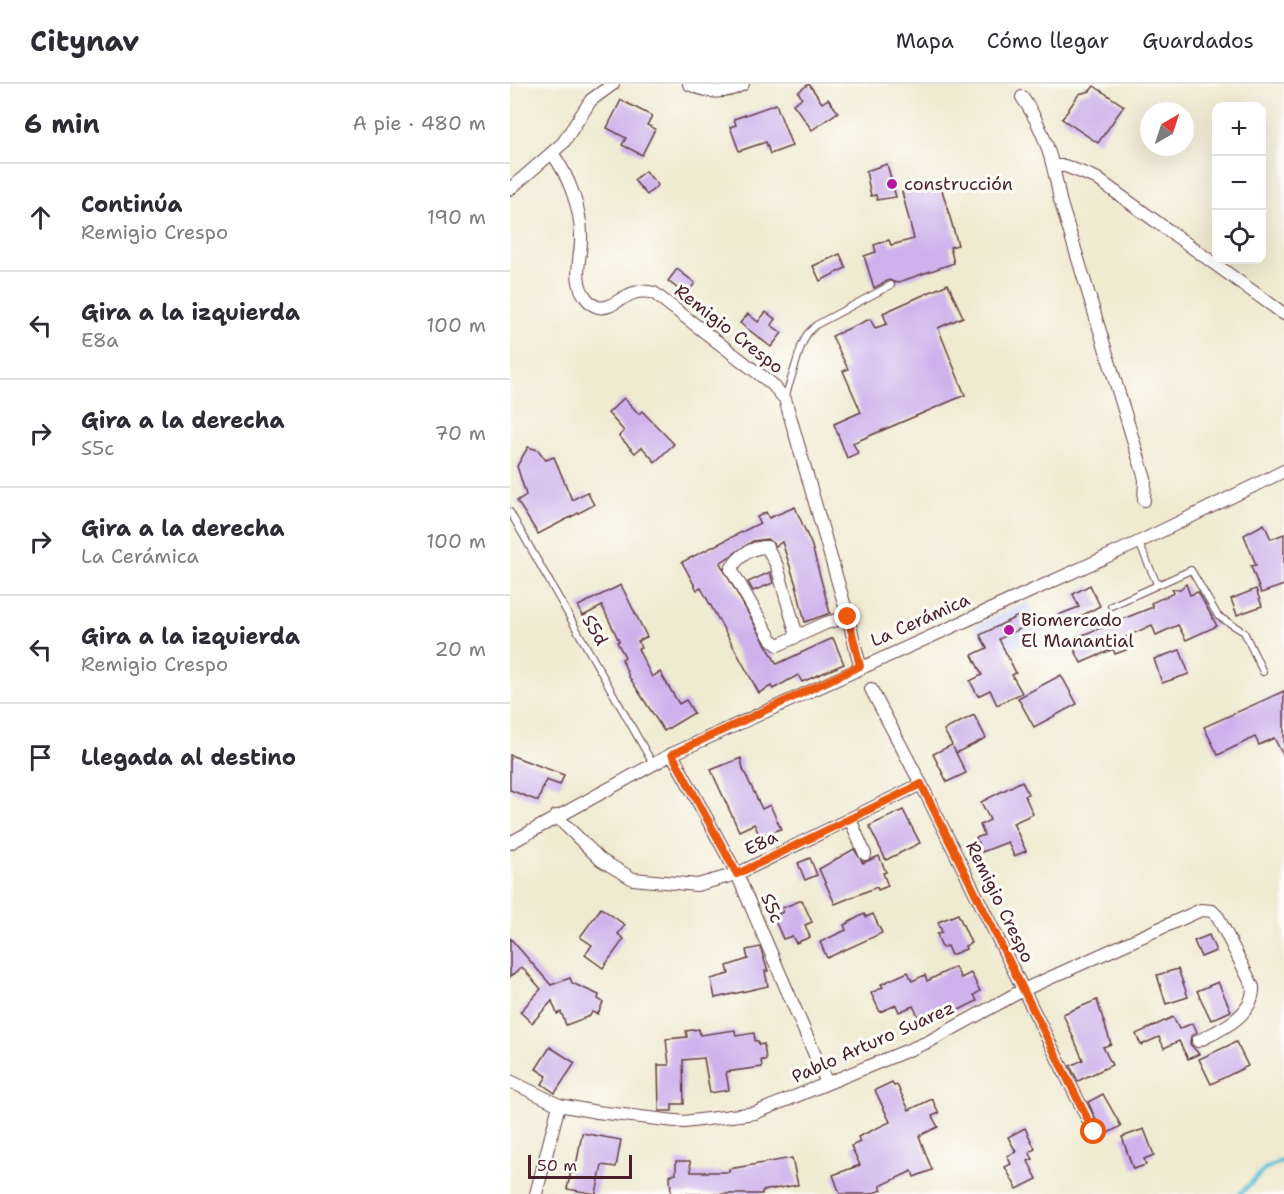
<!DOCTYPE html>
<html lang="es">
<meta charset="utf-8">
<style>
:root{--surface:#fff;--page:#f2f2f3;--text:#2b2b33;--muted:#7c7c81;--line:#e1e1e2}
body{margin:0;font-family:"Shantell Sans",sans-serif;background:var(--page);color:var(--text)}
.controls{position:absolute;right:18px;top:18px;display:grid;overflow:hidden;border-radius:12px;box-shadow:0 6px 24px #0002}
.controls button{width:54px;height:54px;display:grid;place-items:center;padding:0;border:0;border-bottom:2px solid var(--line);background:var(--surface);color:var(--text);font:30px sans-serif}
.compass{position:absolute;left:630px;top:18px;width:54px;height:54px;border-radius:50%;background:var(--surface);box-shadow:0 6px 24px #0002;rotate:39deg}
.scale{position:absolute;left:18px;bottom:15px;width:104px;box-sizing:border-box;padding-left:6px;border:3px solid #4a1f2b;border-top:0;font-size:16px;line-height:21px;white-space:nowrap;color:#4a1f2b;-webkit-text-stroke:4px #fdfcf7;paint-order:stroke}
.stop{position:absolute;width:18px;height:18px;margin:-14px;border:4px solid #ea580c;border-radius:50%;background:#fff}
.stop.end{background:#ea580c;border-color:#fff;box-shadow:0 2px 6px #0008}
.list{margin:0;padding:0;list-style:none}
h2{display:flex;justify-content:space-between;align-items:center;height:78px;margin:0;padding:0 24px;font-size:26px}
h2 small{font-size:20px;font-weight:400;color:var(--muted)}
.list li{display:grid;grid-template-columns:39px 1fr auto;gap:18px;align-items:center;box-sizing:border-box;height:108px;padding:0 24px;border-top:2px solid var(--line)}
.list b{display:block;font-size:22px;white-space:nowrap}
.list p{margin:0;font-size:20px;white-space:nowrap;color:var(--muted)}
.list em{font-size:20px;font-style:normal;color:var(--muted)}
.icon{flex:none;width:33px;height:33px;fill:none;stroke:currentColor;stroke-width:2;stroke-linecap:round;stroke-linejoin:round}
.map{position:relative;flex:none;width:774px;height:1110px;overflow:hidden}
header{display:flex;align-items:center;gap:36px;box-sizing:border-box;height:84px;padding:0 30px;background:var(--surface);border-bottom:2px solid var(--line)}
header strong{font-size:28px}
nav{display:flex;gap:33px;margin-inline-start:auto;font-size:21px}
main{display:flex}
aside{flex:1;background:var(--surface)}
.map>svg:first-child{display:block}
</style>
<header>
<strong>Citynav</strong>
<nav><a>Mapa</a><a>Cómo llegar</a><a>Guardados</a></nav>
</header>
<main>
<aside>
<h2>6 min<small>A pie · 480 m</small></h2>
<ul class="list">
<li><svg class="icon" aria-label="ahead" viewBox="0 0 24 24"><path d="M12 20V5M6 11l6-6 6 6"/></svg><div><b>Continúa</b><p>Remigio Crespo</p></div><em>190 m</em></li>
<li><svg class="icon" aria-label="left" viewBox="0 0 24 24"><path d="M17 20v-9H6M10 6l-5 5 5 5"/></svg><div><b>Gira a la izquierda</b><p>E8a</p></div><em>100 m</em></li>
<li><svg class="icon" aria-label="right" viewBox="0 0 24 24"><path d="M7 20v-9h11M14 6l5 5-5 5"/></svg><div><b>Gira a la derecha</b><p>S5c</p></div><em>70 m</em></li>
<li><svg class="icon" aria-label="right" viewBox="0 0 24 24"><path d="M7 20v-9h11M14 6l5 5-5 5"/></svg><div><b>Gira a la derecha</b><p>La Cerámica</p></div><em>100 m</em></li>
<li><svg class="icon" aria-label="left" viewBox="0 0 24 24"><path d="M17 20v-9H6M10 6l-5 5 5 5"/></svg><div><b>Gira a la izquierda</b><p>Remigio Crespo</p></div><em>20 m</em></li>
<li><svg class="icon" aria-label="arrive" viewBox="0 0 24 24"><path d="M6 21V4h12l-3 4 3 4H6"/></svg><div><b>Llegada al destino</b></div></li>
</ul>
</aside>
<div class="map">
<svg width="774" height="1110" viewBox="0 0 774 1110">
<rect width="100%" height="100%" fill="#fdfcf7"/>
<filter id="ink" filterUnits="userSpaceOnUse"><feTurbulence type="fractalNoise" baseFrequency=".0167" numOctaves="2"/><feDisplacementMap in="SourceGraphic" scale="12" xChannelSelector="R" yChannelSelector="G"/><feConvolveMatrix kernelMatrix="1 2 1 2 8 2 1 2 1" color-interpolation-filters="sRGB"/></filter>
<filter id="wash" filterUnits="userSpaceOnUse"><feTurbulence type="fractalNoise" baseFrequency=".008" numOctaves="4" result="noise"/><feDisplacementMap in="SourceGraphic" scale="24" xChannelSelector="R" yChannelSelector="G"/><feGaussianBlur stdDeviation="1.35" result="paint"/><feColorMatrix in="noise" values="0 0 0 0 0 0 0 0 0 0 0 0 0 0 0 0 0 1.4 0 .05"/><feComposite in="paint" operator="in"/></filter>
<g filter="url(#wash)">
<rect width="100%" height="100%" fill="#f0ead1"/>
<polygon fill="#d5d8f9" points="518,518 533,550 481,576 464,542"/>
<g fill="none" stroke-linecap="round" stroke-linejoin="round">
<polyline stroke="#59bed7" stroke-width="4.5" points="730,1110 756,1084 774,1076"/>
</g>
<g id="blocks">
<g fill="#cfb2ec">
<polygon points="299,0 312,19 318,15 328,28 302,46 283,20 292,14 288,8"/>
<polygon points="584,2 614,22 588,59 552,35 569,10 580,7"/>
<polygon points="111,16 142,32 137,41 145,45 132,71 112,61 116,54 97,44"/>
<polygon points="266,20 282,62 260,70 256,58 229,67 220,43 226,41 224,35"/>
<polygon points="377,80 386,113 367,116 366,111 361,112 356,87"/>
<polygon points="135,87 148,101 137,111 124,96"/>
<polygon points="430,99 448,161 440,163 444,179 386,199 379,196 364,204 354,172 366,168 364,161 379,156 381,161 404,155 392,108"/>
<polygon points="330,170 336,184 310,197 303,182"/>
<polygon points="167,185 185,199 176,211 158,197"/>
<polygon points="438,200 453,233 428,244 455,311 343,359 348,369 337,374 324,340 351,328 333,287 338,285 322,252 360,235 365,244 377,240 373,229"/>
<polygon points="256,228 265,235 261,241 272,249 261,263 230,239 238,230 248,238"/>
<polygon points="114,314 129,330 132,327 164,360 145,378 132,363 125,369 109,352 114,347 98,329"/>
<polygon points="18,363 28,366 36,376 44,373 62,416 77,408 84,421 28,450 7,417 16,411 7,382"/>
<polygon points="285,423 302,462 320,529 295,538 286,501 272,458 266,462 257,455 243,457 210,479 267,580 323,554 334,580 292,598 288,591 263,605 261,602 249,609 191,504 187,506 172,478 250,439 247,433 256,428 259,434"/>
<polygon points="754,440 761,455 774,450 774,501 751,509 741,482 746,481 734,451"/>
<polygon points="260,488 263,499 243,507 238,498"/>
<polygon points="676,500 680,511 688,508 707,542 676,556 668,541 646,551 642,541 611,555 616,566 605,570 603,565 571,579 560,556 643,523 641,519 664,509 662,505 670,505"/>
<polygon points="111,501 137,553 128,557 131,564 128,565 142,593 150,588 169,620 176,616 184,629 154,647 119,593 112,575 115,573 107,558 109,557 92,522 73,532 68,522"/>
<polygon points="580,501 590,522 552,542 548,531 569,523 563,510"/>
<polygon points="746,505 752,522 727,531 721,515"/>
<polygon points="508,532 514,543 489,555 506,589 502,591 512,609 487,621 480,606 468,612 460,597 472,591 462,571 477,564 470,551"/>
<polygon points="670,566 679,590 652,599 644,575"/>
<polygon points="551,591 567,620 524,643 508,614"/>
<polygon points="774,607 774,673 764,654 749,661 745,653 708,671 694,643"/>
<polygon points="464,631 476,654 446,669 443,663 456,689 437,698 423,670 442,661 434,646"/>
<polygon points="0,671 54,691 50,701 36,696 28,717 0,706"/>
<polygon points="231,674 233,685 252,725 260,721 271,745 250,752 244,740 229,747 201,686"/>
<polygon points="512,697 518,710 515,712 523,730 503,739 516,767 504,772 498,758 472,768 466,754 474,751 470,741 480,736 471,718"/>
<polygon points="393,726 410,759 376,776 359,742"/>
<polygon points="344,765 353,779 369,772 376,788 373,789 378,802 368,806 367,803 325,820 309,785"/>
<polygon points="300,774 307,791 295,796 288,779"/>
<polygon points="292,816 302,838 295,841 300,853 286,859 282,852 273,855 263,832 273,828 272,824"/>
<polygon points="91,824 115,841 108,850 114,855 93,884 75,871 82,861 70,853"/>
<polygon points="354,830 356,833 363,830 372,849 317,874 310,858 336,846 334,841"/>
<polygon points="448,830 461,859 455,862 456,865 441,871 437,862 432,864 427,850 432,848 428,838"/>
<polygon points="699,851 706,867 691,873 684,857"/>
<polygon points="0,854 41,901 60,894 62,899 89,911 88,915 93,918 88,930 82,928 80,932 56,941 51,928 47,930 42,917 22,939 10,928 31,905 12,883 0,893"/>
<polygon points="250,863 258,887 255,887 258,902 205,914 201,895 219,890 217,882 238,875 236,866"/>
<polygon points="445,883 451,894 461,889 470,907 464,911 467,917 443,929 441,925 411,938 403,922 389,928 386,921 370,928 361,909 373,903 371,900 398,888 402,897 415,891 417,897"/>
<polygon points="668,885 678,913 656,920 647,891"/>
<polygon points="708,898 721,927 701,936 687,907"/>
<polygon points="587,916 601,960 593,963 602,981 568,997 560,982 573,976 553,930"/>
<polygon points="663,933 669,945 683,939 687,948 681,952 680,960 689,970 678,975 669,957 654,964 649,953 631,961 626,950"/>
<polygon points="189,945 190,951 225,946 226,952 244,949 245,957 248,957 249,961 254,960 256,976 251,976 252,983 216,988 219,1006 200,1009 194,974 173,976 174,1020 162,1020 162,1027 149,1027 148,981 159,981 156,955 177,953 176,947"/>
<polygon points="726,958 738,982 701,1000 689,975"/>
<polygon points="40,963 65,979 45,1009 32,1000 37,992 26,985"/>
<polygon points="382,998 384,1002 387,1001 399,1026 422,1015 429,1029 422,1032 428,1043 409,1052 422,1086 404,1093 402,1087 370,1102 372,1106 360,1110 330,1110 323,1091 350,1081 341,1062 350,1058 348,1053 380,1038 365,1006"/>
<polygon points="593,1010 611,1042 593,1052 578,1018"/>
<polygon points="515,1044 525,1065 519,1068 523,1075 518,1077 527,1095 507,1105 495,1083 501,1080 497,1072 506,1068 498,1053"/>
<polygon points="634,1045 644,1071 634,1075 636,1081 623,1085 612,1053"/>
<polygon points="72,1049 111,1056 106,1083 92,1081 86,1110 57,1105 61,1087 65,1088"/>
<polygon points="282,1074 288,1101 252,1107 252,1110 161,1110 160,1091 166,1090 166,1077 180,1077 181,1088 219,1088 219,1085"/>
</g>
</g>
</g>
<g filter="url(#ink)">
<use href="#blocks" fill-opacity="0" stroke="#633d44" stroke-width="1.5"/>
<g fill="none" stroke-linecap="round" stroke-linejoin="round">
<g stroke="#633d44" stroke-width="8">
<g id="lane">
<polyline points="275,314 291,263 297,250 306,241 381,201"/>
<polyline points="0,428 143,680"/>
<polyline points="629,459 647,500"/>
<polyline points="601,522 681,486 708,532 734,548 753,588"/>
</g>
</g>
<g stroke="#633d44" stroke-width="14">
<g id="street">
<path d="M179 0C199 9 213 11 233 0"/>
<path d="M512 13C535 46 543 77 550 116L635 395 634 416"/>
<path d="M42 69C59 92 72 127 71 156 71 169 66 185 69 198 70 207 79 221 88 223 106 227 116 201 144 209L262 300 275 315 338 533 350 582"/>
<polyline points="544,82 555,82 586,94 774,230"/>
<polyline points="0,105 53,59 81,16 103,0"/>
<path d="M287 552 267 482 257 463C241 463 229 472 221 485L261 555 268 561 316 539 338 533"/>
<polyline points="361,605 411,700 584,1048"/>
<polyline points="162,670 227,790 317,999"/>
<polyline points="46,732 91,776 123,795 187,801 227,790 411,700"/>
<polyline points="340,735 355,770"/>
<polyline points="0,759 162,670 629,458 774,387"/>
<path d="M0 997 49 1021 87 1028 174 1038 245 1029 418 958 513 906 691 826 702 827 708 833 743 903C744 932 710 946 688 957"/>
<polyline points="26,1110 49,1021"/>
</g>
</g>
<use href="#lane" stroke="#fff" stroke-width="6"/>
<use href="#street" stroke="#fff" stroke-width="12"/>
</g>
</g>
<g fill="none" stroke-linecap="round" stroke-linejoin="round" filter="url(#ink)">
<polyline stroke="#ea580c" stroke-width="8" points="338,533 350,582 162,670 227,790 411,700 584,1048"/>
</g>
<g fill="#b5179e" stroke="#fdfcf7" stroke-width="2">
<circle cx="382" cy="100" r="6"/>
<circle cx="499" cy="546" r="6"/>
</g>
<g text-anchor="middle" stroke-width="6" stroke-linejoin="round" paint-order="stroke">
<g font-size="18" fill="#4a1f2b" stroke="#fdfcf7" text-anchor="start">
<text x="394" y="106">construcción</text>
<text x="511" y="542">Biomercado<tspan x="511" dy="21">El Manantial</tspan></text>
</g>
<g font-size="18" fill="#4a1f2b" stroke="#fdfcf7">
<text transform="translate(219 245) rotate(38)" y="6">Remigio Crespo</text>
<text transform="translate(410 536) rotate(-24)" y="6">La Cerámica</text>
<text transform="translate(85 546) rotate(60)" y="6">S5d</text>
<text transform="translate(251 759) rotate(-26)" y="6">E8a</text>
<text transform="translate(490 818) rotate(64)" y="6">Remigio Crespo</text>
<text transform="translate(262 824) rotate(67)" y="6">S5c</text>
<text transform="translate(363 958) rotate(-24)" y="6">Pablo Arturo Suarez</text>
</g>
</g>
</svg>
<div class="controls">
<button>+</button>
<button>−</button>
<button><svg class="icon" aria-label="locate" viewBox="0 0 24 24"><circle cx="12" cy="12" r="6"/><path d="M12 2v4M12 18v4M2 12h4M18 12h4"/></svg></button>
</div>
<svg class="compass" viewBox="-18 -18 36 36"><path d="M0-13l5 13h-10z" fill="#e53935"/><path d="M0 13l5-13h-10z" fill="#7c7c81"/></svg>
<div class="scale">50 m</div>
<div class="stop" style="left:584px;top:1048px"></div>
<div class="stop end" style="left:338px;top:533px"></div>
</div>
</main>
